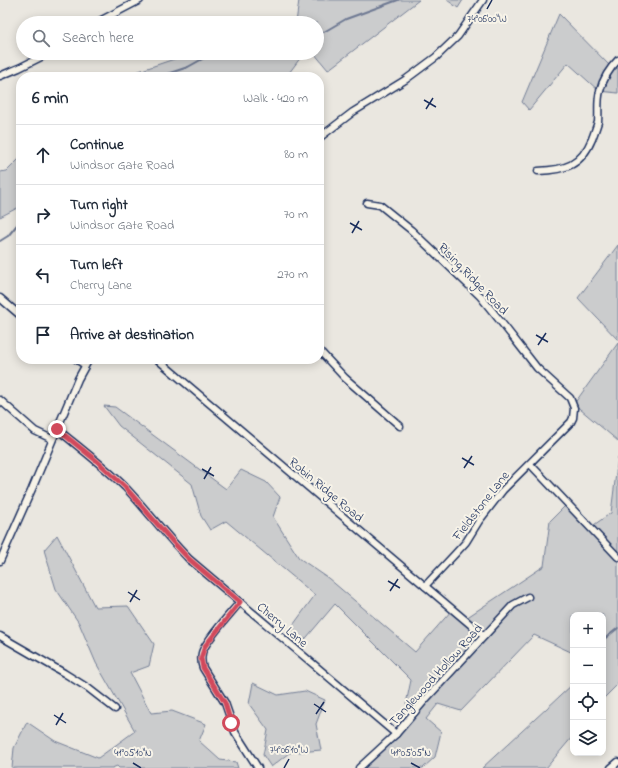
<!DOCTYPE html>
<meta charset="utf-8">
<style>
:root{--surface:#fff;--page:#f6f6f7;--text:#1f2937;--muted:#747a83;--line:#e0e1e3}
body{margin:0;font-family:"Indie Flower",sans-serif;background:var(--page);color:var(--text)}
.controls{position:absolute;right:12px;bottom:12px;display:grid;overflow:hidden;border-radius:8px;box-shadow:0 2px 10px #0003}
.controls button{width:36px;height:36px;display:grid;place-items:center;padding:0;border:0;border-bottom:1px solid var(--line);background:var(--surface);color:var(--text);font:20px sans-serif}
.stop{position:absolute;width:12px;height:12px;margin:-9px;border:3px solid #d1495b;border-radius:50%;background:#fff}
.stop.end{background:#d1495b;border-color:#fff;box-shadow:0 1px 4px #0008}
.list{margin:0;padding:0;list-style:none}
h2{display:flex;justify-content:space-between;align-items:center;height:52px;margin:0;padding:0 16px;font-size:17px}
h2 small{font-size:13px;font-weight:400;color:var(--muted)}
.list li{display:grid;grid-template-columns:26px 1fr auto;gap:12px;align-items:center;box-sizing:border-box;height:60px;padding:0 16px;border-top:1px solid var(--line)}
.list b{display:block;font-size:15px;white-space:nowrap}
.list p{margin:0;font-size:13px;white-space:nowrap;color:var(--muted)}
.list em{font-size:13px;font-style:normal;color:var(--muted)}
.icon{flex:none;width:22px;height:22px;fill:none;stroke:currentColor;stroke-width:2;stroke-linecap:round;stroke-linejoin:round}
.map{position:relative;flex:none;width:618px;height:768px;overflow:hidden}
.search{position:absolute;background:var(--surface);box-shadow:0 2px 10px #0003;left:16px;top:16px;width:308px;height:44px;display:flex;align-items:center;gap:10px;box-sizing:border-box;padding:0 14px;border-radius:22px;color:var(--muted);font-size:15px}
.panel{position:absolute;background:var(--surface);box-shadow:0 2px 10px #0003;left:16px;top:72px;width:308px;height:292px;border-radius:16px}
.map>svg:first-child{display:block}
</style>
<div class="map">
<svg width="618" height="768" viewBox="0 0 618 768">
<rect width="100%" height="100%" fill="#eae7e0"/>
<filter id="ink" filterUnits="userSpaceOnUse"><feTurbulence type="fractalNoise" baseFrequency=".025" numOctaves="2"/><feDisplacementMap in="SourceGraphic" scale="8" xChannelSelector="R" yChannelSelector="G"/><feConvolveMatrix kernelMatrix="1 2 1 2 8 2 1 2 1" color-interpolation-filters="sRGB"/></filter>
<g filter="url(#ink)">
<g fill="#cbcccd" stroke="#737e96">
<polygon points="299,0 419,0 328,70 314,53 317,53 317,23 296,23"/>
<polygon points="447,0 463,0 458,8"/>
<polygon points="559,14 613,69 618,68 618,93 599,91 568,63 529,110 522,102"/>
<polygon points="192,53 304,53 286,77 121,77"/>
<polygon points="21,157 21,206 0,217 0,172 7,171"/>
<polygon points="618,245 618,340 578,298"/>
<polygon points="618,343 618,441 574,404"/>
<polygon points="104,406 115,407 226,489 241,470 266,482 280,497 273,517 299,558 328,578 415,652 452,610 463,620 544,566 550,521 567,504 588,529 611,513 618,457 618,684 603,699 603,615 573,615 573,653 534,635 461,711 438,704 426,719 441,732 435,757 423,768 357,768 414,712 406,704 411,680 335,604 296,650 283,639 315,595 226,521 210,530 201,516 192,484 119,426"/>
<polygon points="57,535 95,607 128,606 154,644 149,666 130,673 151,713 172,711 206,724 199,741 220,760 236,762 238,768 119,768 117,766 112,768 12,768 14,748 27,722 55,741 98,758 135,731 96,663 79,623 56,589 44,550"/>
<polygon points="253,683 278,695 305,691 325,700 316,724 321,750 289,753 271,767 263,755 268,730 249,704"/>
<polygon points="573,684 573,736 546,768 482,768"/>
</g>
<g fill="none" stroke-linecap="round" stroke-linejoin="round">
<g stroke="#6d7892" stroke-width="2">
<polyline points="317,36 346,19 398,0"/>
<polyline points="158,77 188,67 213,53"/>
<polyline points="0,241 8,236 21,220"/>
<polyline points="603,640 618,628"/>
</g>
<g stroke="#1b2f5e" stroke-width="9">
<g id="minor">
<polyline points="96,23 140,0"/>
<polyline points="0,76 19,68 49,53"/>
<polyline points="319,138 353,112 405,80 436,57 458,36 483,0"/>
<path d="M538 171C565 170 581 166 592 139 594 134 596 128 598 122 599 112 597 101 600 91 603 79 609 69 618 60"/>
<polyline points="367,203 380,205 411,230 480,296 505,327 537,368 570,398 574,408 573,418 571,422 503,490 479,521 466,542 455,554 425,586"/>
<polyline points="0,298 21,316"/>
<polyline points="319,350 345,378 400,426"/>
<polyline points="76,359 85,365"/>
<polyline points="157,359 484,636"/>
<polyline points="0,400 35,431 52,439"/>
<path d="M57 429C80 448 104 466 125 487 147 510 166 536 189 559L396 734"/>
<polyline points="530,464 618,557"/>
<polyline points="0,561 32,489 78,379 89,359"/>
<path d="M240 602C231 613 205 641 202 653 201 658 201 663 203 668L225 703 235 732 258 768"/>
<polyline points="0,636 64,673 88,688 115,709"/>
<polyline points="359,768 396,734 425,700 513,605 528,597"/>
<polyline points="611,768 618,762"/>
</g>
</g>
<use href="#minor" stroke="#f7f3e8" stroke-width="6"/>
</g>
</g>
<g fill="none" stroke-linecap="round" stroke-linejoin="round" filter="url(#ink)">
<polyline stroke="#d1495b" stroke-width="5" points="57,429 98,462 125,487 173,542 189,559 240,602 205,646 201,658 203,668 225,703 231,723"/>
</g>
<path fill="none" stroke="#1b2f5e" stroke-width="1.5" d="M487 9 492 0M424 100 436 107M426 109 433 98M350 223 362 230M352 233 359 221M536 335 548 342M538 345 546 333M462 458 474 465M464 468 472 456M202 469 214 476M204 479 211 467M388 581 400 588M390 591 398 579M128 592 140 600M130 602 137 590M314 704 326 712M316 714 324 702M54 715 66 723M56 725 63 713M133 763 141 768M411 763 420 768M284 768 289 759"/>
<g text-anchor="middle" stroke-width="4" stroke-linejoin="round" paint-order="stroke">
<g font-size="13" fill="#1b2f5e" stroke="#f7f3e8">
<text transform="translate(474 278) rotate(46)" y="5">Rising Ridge Road</text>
<text transform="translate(327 489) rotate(40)" y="5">Robin Ridge Road</text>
<text transform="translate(480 505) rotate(-52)" y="5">Fieldstone Lane</text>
<text transform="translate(283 624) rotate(40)" y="5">Cherry Lane</text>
<text transform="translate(435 674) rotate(-48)" y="5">Tanglewood Hollow Road</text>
</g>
</g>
<g font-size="10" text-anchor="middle" fill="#1b2f5e" stroke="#f7f3e8" stroke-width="4" stroke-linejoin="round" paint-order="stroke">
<text x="487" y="22">74°06'00"W</text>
<text x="289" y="753">74°06'10"W</text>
<text x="133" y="756">41°05'10"N</text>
<text x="411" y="756">41°05'05"N</text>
</g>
</svg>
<div class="controls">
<button>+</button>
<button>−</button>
<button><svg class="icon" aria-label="locate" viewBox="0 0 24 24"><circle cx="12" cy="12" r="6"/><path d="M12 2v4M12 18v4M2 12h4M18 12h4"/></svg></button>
<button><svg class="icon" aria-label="layers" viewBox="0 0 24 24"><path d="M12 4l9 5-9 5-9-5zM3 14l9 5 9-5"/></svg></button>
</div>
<div class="stop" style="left:231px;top:723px"></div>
<div class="stop end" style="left:57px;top:429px"></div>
<div class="search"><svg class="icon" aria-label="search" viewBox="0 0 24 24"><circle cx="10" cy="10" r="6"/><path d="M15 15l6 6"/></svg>Search here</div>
<section class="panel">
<h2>6 min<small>Walk · 420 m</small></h2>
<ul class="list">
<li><svg class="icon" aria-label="ahead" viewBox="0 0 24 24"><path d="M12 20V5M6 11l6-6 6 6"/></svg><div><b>Continue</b><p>Windsor Gate Road</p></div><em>80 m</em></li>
<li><svg class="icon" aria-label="right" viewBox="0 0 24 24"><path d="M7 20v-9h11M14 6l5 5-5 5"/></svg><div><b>Turn right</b><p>Windsor Gate Road</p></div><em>70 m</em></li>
<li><svg class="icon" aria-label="left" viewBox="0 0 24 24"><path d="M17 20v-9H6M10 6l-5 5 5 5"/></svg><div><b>Turn left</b><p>Cherry Lane</p></div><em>270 m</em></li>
<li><svg class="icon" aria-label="arrive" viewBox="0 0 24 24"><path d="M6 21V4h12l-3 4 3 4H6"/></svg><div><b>Arrive at destination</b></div></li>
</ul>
</section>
</div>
